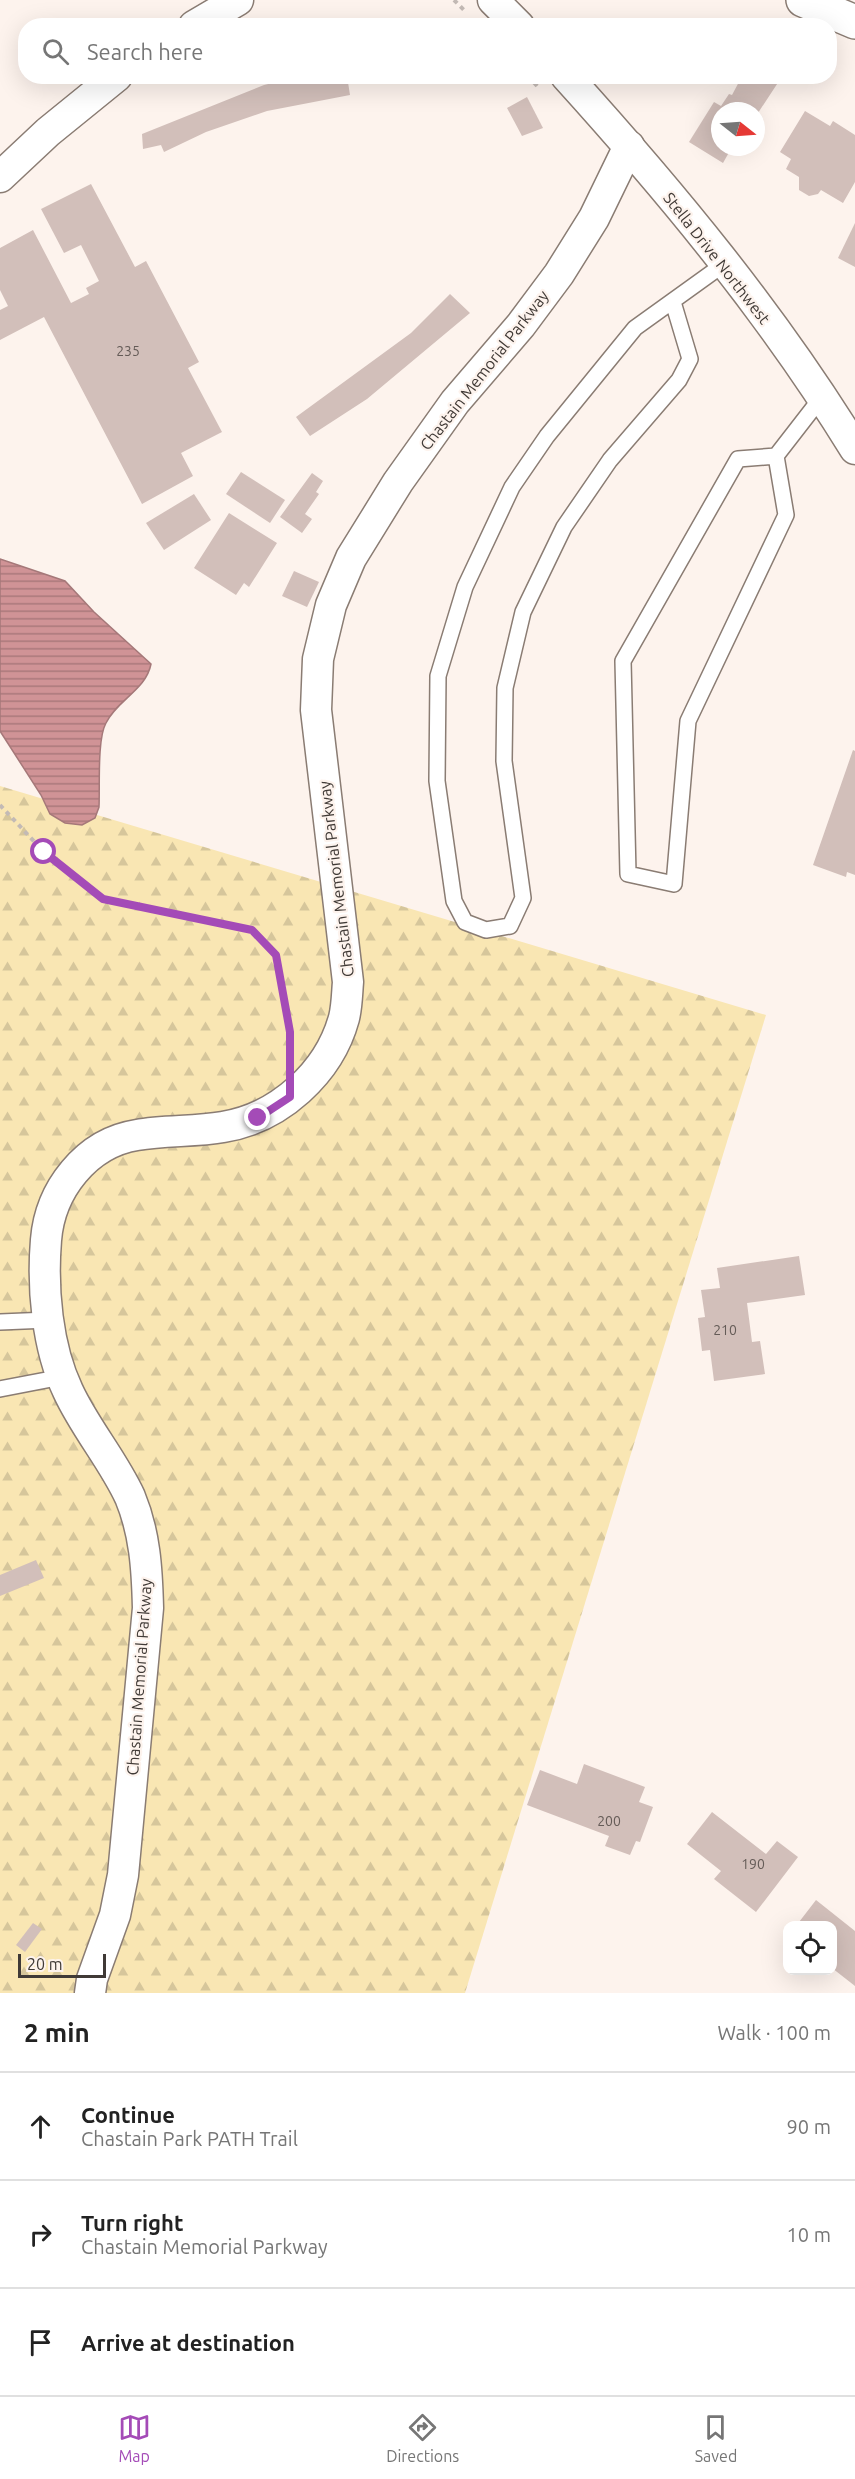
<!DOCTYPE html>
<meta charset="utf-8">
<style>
:root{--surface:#fff;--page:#f6f6f6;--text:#222;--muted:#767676;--line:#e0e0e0;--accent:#a44bb7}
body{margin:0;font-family:Ubuntu,sans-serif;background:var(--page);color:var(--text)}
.controls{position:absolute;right:18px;bottom:18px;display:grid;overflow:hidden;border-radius:12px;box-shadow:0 6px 24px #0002}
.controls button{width:54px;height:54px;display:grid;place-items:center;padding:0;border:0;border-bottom:2px solid var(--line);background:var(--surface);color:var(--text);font:30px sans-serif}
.compass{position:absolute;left:711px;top:102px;width:54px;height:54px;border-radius:50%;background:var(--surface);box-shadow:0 6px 24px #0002;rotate:107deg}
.scale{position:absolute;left:18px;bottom:15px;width:88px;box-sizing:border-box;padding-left:6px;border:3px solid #403a36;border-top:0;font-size:16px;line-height:21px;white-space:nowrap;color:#403a36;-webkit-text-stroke:4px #fdf3ed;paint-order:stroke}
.stop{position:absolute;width:18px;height:18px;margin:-14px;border:4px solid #a44bb7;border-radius:50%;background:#fff}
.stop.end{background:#a44bb7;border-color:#fff;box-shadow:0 2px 6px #0008}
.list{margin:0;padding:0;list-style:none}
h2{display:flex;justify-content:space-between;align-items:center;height:78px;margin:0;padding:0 24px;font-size:26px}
h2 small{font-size:20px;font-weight:400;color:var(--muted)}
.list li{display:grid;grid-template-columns:39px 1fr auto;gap:18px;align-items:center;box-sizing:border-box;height:108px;padding:0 24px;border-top:2px solid var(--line)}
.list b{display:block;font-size:22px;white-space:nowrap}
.list p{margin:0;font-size:20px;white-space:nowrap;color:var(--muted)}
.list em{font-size:20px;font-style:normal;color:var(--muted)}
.icon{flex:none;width:33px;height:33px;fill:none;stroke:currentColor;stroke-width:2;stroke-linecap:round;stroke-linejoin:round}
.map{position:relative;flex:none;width:855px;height:1993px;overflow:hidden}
.search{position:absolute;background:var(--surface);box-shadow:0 6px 24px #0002;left:18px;right:18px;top:18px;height:66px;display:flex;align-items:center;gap:15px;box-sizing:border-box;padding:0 21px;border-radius:24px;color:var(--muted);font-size:22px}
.sheet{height:402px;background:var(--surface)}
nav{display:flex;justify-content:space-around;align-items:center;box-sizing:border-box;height:84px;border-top:2px solid var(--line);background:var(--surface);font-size:16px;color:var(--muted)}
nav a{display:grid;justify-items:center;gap:3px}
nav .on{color:var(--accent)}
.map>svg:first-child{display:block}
</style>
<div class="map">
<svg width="855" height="1993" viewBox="0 0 855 1993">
<defs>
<pattern id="forest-firs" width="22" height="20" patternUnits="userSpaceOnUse" patternTransform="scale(1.5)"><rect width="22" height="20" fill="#f9e6b3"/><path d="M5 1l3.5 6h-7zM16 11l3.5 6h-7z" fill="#d6c69b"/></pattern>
<pattern id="water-rules" width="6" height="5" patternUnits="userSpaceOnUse" patternTransform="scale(1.5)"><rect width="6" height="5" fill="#d09396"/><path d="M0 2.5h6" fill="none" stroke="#aa797b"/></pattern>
</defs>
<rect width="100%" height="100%" fill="#fdf3ed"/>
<polygon fill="url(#forest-firs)" points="0,786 766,1015 465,1993 0,1993"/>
<path fill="url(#water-rules)" stroke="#a57879" stroke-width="1.5" d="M0 559 65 581 94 612 151 664C146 690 117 700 106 723 97 739 100 787 99 807L95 818 82 825 65 823 50 814 41 795 0 731Z"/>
<g fill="#d2bfba">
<polygon points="302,76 347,76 350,95 267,111 206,132 164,152 161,145 143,149 142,134 264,85"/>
<polygon points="735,76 781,78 756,116 756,111 720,111 720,147 732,147 723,163 689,142 714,102 721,106 729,94 732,95 740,80"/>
<polygon points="527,97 543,128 522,136 507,108"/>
<polygon points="805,111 830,126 833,121 855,135 855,182 843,203 821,190 818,194 809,196 799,190 799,177 786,169 791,159 780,152"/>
<polygon points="91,184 135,267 146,261 199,362 188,368 222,432 181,453 193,476 142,504 44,317 0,340 0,310 8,306 0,290 0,248 33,230 71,303 89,294 86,288 99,281 81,245 64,253 41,209"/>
<polygon points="855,223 855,267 838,258"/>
<polygon points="450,294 470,313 367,399 310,436 296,417 411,333"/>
<polygon points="241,472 285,500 270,523 226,494"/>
<polygon points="312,473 323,481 316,492 319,494 305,514 312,519 302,533 280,517"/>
<polygon points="194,494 211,520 164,550 146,523"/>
<polygon points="229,513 277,543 249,587 244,583 236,595 194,568"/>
<polygon points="294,571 319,582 307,607 282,596"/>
<polygon points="853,750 855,751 855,875 847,872 846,877 813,865"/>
<polygon points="799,1256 805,1295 747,1303 752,1342 760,1341 765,1374 714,1381 710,1350 702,1351 698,1318 705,1317 701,1290 720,1288 717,1268"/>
<polygon points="36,1560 44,1578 0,1596 0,1575"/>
<polygon points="584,1764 645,1787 639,1802 653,1807 640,1842 636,1841 630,1855 605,1846 609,1836 527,1805 540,1770 577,1784"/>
<polygon points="712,1812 766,1854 777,1841 798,1857 756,1912 714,1879 721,1871 687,1844"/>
<polygon points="816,1900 855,1931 855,1986 832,1968 832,1926 796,1926"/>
<polygon points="33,1923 42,1929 25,1952 16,1945"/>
</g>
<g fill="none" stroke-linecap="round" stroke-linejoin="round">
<g stroke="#8a7c73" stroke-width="18">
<g id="service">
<polyline points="673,302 690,359 679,380 610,460 564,527 523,612 505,688 504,761 523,898 510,926 486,930 465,922 454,901 437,781 438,676 465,587 512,487 547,436 635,328 724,264"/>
<polyline points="776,456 738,459 623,661 628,874 674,884 688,721 786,515 776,456 821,398"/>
<polyline points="0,1322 48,1320"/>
<polyline points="0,1389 62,1377"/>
</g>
</g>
<g stroke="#8a7c73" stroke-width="33">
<g id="minor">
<polyline points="493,0 519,26"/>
<polyline points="194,26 238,0"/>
<path d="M566 76C671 192 773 315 855 449"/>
<polyline points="0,177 48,132 117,76"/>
<path d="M90 1993 92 1979 115 1915 123 1875 148 1608C147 1569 145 1533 130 1497 113 1460 85 1428 68 1391 47 1347 42 1288 46 1240 50 1190 86 1143 137 1135 165 1130 195 1132 223 1127 279 1118 329 1073 344 1018 347 1006 347 993 348 982L316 710 318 659 331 605 351 558 398 482 455 402 521 325 559 274 594 218 629 146"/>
</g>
</g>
<g stroke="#8a7c73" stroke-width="36">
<polyline id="tertiary" points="803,0 855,22"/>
</g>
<g stroke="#c3bab5" stroke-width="4" stroke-dasharray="4.5 4.5" stroke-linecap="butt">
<polyline points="454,0 464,10"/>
<polyline points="528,76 538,87"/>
<polyline points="0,805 44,852 103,899 252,930 276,955 290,1032 290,1054"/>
</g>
<use href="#service" stroke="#fff" stroke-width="15"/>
<use href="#minor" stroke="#fff" stroke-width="30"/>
<use href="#tertiary" stroke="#fff" stroke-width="33"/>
</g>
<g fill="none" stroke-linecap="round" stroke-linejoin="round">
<polyline stroke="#a44bb7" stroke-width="8" points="44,852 103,899 252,930 276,955 290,1032 290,1097 258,1118"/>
</g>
<g text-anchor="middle" stroke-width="4.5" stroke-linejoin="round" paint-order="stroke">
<g font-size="14" fill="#645b57">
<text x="128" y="356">235</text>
<text x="725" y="1335">210</text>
<text x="609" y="1826">200</text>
<text x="753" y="1869">190</text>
</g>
<g font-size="16" fill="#403a36" stroke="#fdf3ed">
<text transform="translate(717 258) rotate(52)" y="6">Stella Drive Northwest</text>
<text transform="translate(484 370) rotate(-52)" y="6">Chastain Memorial Parkway</text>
<text transform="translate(336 879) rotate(-97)" y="6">Chastain Memorial Parkway</text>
<text transform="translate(139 1677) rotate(-86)" y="6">Chastain Memorial Parkway</text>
</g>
</g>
</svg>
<div class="controls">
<button><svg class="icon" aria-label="locate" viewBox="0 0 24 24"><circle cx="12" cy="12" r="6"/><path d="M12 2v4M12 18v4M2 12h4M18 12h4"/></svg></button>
</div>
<svg class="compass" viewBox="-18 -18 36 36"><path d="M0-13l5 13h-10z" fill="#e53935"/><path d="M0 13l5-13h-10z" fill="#767676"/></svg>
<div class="scale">20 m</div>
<div class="stop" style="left:44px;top:852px"></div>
<div class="stop end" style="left:258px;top:1118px"></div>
<div class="search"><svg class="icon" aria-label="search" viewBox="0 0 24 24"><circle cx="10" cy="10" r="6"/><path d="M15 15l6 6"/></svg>Search here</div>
</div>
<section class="sheet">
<h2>2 min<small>Walk · 100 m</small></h2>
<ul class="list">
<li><svg class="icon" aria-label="ahead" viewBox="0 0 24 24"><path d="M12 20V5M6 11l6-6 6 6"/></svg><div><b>Continue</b><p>Chastain Park PATH Trail</p></div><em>90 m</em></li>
<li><svg class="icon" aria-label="right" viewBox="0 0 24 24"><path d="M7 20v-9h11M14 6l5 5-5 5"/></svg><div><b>Turn right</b><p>Chastain Memorial Parkway</p></div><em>10 m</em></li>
<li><svg class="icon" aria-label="arrive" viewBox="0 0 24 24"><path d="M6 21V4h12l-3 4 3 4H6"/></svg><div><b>Arrive at destination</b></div></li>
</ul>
</section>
<nav>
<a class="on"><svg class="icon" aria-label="map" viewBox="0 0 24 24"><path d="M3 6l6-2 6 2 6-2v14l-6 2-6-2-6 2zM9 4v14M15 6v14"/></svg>Map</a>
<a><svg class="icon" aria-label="directions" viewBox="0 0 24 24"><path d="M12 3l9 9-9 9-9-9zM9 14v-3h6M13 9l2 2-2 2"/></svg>Directions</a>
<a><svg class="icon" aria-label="saved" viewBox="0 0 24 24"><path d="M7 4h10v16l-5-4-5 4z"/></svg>Saved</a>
</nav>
